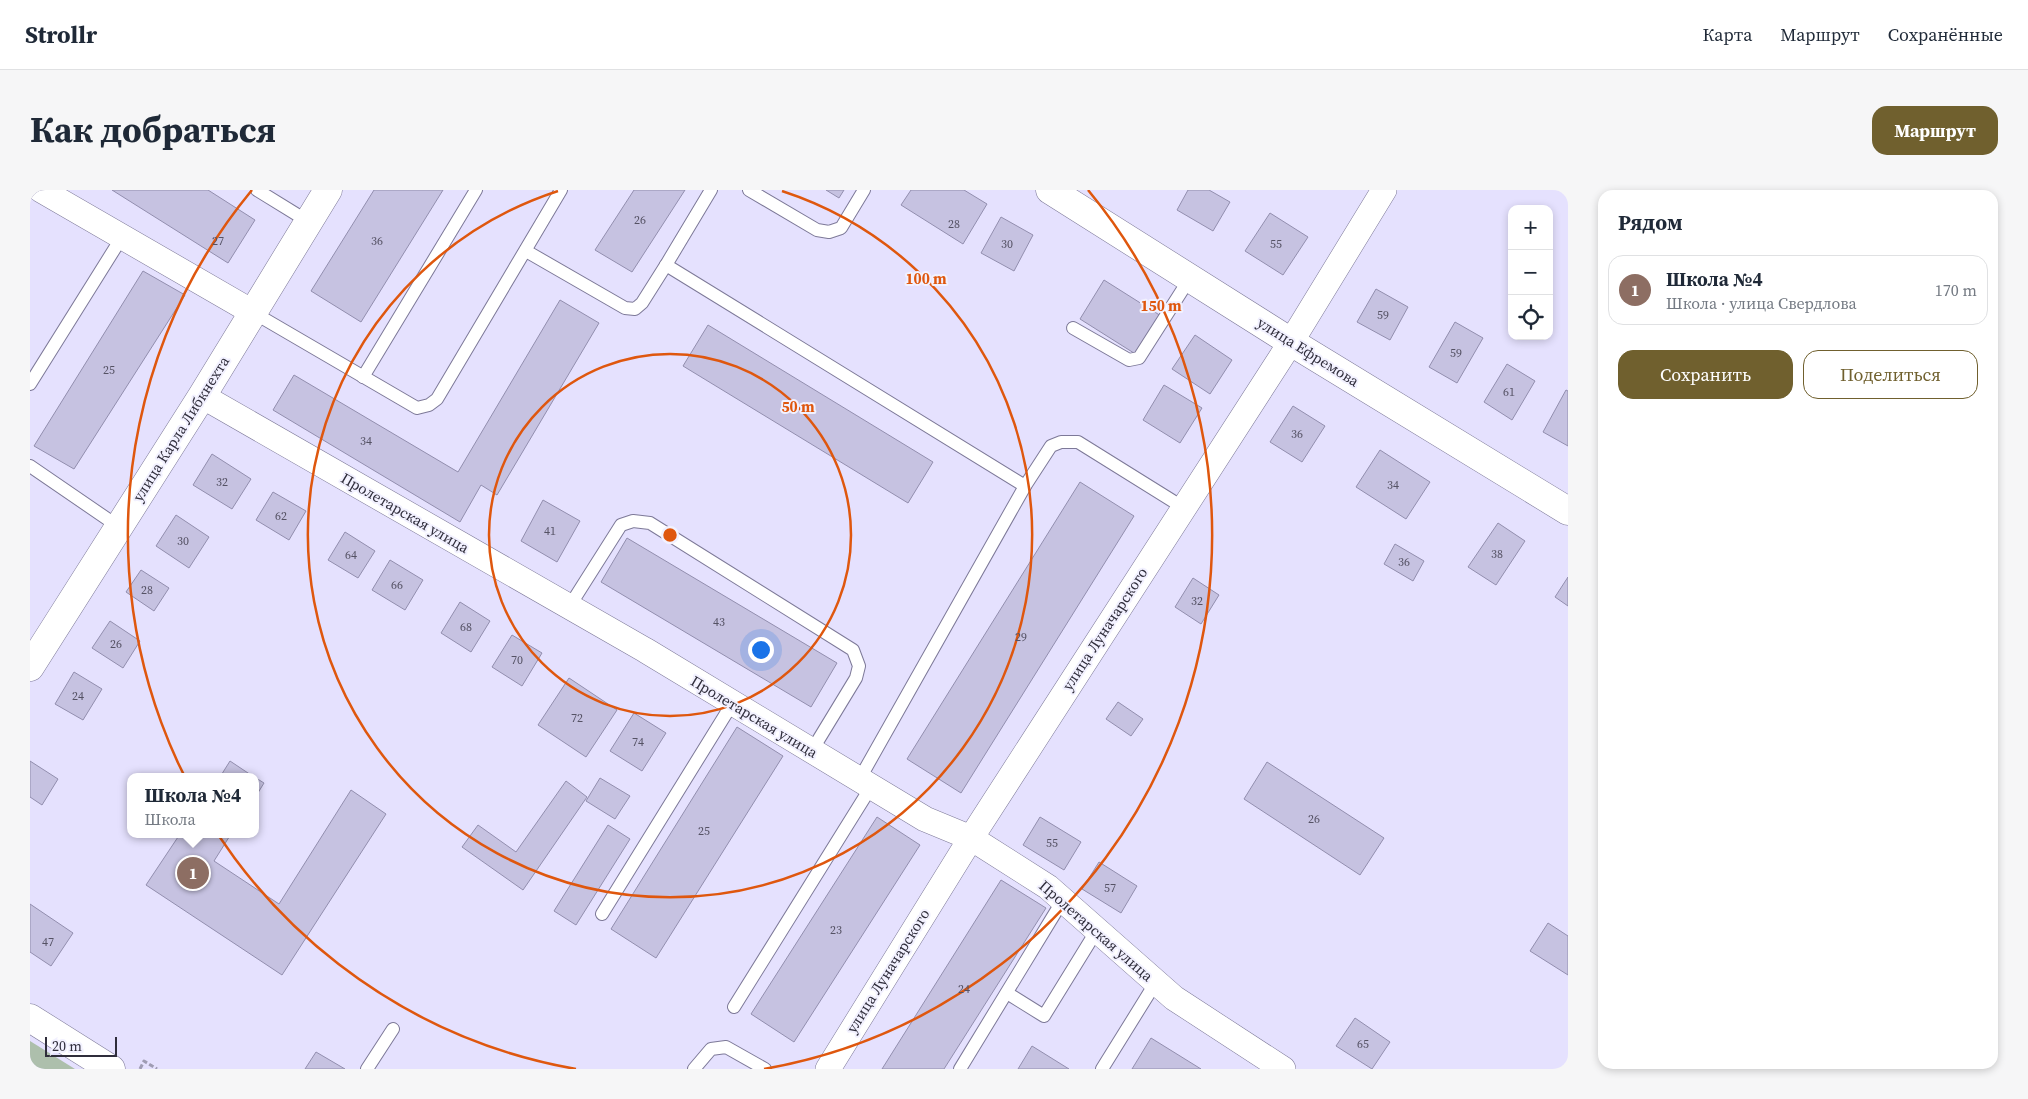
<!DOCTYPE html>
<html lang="ru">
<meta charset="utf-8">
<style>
:root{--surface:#fff;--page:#f6f6f7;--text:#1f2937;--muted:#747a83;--line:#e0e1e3;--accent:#70602e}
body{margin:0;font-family:"Source Serif 4",serif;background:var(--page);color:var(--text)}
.controls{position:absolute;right:15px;top:15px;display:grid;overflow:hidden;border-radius:10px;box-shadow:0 2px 8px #0003}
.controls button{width:45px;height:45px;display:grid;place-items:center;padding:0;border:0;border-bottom:1px solid var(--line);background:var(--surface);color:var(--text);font:25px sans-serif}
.scale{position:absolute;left:15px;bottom:12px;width:72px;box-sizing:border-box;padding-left:5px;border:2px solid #2f2d3b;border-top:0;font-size:14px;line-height:18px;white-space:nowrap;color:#2f2d3b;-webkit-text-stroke:4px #f2f1ff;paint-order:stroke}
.you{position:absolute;left:730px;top:459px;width:18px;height:18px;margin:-12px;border:4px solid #fff;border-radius:50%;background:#1a73e8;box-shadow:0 0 0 8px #1a73e833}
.badge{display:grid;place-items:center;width:32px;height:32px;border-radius:50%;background:var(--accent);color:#fff;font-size:16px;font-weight:700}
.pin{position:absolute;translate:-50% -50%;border:2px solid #fff;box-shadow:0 1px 5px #0006}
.popup{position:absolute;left:97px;top:583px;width:132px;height:65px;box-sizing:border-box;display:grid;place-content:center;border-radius:10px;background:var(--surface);filter:drop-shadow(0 1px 4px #0005);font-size:16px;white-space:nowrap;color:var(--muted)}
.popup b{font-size:19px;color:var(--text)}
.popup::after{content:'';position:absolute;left:50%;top:100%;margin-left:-10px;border:10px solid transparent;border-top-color:var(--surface)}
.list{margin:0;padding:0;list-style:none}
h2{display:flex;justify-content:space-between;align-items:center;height:65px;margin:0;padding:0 20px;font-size:21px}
h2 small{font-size:16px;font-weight:400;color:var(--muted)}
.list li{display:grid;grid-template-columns:32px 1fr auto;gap:15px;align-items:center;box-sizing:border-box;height:70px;margin:0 10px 10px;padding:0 10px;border:1px solid var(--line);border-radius:15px}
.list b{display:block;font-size:19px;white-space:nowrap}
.list p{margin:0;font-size:16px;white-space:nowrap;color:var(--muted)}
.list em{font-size:16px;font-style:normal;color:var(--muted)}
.actions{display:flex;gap:10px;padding:15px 20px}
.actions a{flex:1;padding:11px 0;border:1px solid var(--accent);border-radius:15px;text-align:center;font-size:18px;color:var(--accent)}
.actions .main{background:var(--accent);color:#fff}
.icon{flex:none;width:28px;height:28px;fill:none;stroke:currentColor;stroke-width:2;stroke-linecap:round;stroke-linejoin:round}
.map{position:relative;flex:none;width:1538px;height:879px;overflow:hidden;border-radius:15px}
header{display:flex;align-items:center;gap:30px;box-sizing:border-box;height:70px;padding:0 25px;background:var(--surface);border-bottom:1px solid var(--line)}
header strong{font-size:24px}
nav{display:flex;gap:28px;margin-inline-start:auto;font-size:18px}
.intro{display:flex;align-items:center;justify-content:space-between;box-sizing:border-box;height:120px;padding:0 30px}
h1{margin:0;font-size:35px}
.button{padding:12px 22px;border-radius:15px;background:var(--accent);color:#fff;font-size:18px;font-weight:700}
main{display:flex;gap:30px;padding:0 30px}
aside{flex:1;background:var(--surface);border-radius:15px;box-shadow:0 2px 8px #0003}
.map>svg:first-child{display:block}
</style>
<header>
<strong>Strollr</strong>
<nav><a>Карта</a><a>Маршрут</a><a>Сохранённые</a></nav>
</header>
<div class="intro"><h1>Как добраться</h1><a class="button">Маршрут</a></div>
<main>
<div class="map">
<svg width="1538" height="879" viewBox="0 0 1538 879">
<rect width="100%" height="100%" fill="#e5e1fe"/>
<polygon fill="#adbfac" points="0,851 45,879 0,879"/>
<g fill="#c6c2e1" stroke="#928eae">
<polygon points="82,0 178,0 225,30 198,73"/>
<polygon points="344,0 413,0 331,132 281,101"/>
<polygon points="604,0 655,0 602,82 565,60"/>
<polygon points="796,0 814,0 809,8"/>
<polygon points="881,0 934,0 957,14 933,54 871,15"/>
<polygon points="1158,0 1179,0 1200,12 1183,41 1147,20"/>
<polygon points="1240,23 1278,47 1253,85 1215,61"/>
<polygon points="971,27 1003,45 984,81 951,63"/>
<polygon points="113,81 155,105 44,279 4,256"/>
<polygon points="1074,90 1131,126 1107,165 1050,129"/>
<polygon points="1346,99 1378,117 1360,150 1327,132"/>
<polygon points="530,110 569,133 467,305 451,295 430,332 243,220 264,185 428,282"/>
<polygon points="1425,132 1453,148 1427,193 1399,177"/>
<polygon points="678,135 903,272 878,313 653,176"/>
<polygon points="1165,145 1202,170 1180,204 1142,179"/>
<polygon points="1477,174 1505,191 1482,230 1454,212"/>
<polygon points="1134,195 1172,218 1150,253 1113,230"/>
<polygon points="1536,200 1538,201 1538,256 1513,242"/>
<polygon points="1263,216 1295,236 1272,272 1240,252"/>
<polygon points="1350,260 1400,292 1376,329 1326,297"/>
<polygon points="182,264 221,289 202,319 163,295"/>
<polygon points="1050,292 1104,326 931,603 877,569"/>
<polygon points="243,302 276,321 259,350 226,330"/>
<polygon points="513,310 550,331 527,372 491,351"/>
<polygon points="146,325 179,347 159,378 126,356"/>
<polygon points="1468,333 1495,351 1466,395 1438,377"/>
<polygon points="315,342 345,361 328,388 298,370"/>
<polygon points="597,348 807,473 781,517 571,392"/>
<polygon points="1365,354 1394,371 1383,391 1354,374"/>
<polygon points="360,370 393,390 375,420 342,400"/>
<polygon points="111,380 139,398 124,421 96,402"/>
<polygon points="1538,387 1538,416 1525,407"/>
<polygon points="1163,388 1189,405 1171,434 1145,417"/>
<polygon points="430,412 460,431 441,462 411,443"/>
<polygon points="80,431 110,451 93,478 62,458"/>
<polygon points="482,445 512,463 492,496 462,477"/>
<polygon points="44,482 72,499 53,530 25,514"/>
<polygon points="539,488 587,520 556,567 508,535"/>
<polygon points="1088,512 1113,529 1101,546 1076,529"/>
<polygon points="604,523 636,543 612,581 580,561"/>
<polygon points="707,537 753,566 626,768 581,739"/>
<polygon points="0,571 28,589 12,615 0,607"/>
<polygon points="200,571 224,587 190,587"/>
<polygon points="1237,572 1354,648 1330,685 1214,609"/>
<polygon points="226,588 234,593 226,606"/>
<polygon points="570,588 600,606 585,629 556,611"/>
<polygon points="536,591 557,607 493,700 432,657 448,635 486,662"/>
<polygon points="321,600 356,624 252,785 116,695 150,644 201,644 184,671 249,714"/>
<polygon points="847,627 890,655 764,852 721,824"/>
<polygon points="1010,627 1051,652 1034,680 993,655"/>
<polygon points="578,635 600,649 546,735 524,721"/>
<polygon points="1069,672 1107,696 1091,723 1052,699"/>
<polygon points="971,690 1016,718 914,879 852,879"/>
<polygon points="0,714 43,743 21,776 0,762"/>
<polygon points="1518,733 1538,746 1538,785 1500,761"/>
<polygon points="1325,828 1360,852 1342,879 1306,856"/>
<polygon points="1121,848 1171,879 1102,879"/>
<polygon points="1002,856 1039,879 988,879"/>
<polygon points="286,862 315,879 275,879"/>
</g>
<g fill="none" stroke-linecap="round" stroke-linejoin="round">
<g stroke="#7d7998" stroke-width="14">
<g id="service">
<polyline points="227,0 279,32"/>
<polyline points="719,0 787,40 799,42 811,38 834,0"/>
<polyline points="496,61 595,118 605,119 612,113 636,75 681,0"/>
<polyline points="636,75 995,296"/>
<polyline points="224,123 387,218 399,215 407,209 531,0"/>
<polyline points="1043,138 1099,170 1109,168 1160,88"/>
<polyline points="333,187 446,0"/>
<polyline points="0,194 92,47"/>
<polyline points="0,276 89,337"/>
<polyline points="539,417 591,335 603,331 620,333 823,460 829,476 826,488 781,562"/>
<polyline points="829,590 995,296 1021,256 1031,252 1048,252 1154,318"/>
<polyline points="572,724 702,514"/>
<polyline points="977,803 1014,826 1067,740"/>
<polyline points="704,817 841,597"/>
<polyline points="337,879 363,839"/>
<polyline points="664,879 681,859 696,857 735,879"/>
<polyline points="930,879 1033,710"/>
<polyline points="1072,879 1126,792"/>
</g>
</g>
<g stroke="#7d7998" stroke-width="26">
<g id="minor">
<polyline points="11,0 224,123"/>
<polyline points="172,206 615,460 895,629 941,648 1018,697 1144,808 1253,879"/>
<polyline points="798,879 941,648 1261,152 1354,0"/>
</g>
</g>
<g stroke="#7d7998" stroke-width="29">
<polyline id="tertiary" points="0,477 172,206 298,0"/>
</g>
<g stroke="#7d7998" stroke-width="29">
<g id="secondary">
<polyline points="1020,0 1261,152 1538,321"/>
<polyline points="0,828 81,879"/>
</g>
</g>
<polyline stroke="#9f9cb3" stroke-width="3" stroke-dasharray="5 2.5" stroke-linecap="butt" points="110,879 114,871 127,879"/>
<use href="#service" stroke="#fff" stroke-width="12"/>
<use href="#minor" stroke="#fff" stroke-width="25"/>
<use href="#tertiary" stroke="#fff" stroke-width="28"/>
<use href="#secondary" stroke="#fff" stroke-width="28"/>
</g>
<g fill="none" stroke="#df570e" stroke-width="2.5">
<circle cx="640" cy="345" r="181"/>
<path d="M752 1A362 362 0 1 1 528 1"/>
<path d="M546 879A542 542 0 0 1 222 0M1058 0A542 542 0 0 1 734 879"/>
</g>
<g text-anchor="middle" stroke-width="4" stroke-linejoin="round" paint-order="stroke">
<g font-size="12" fill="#555264">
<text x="610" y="34">26</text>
<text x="924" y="38">28</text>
<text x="188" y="55">27</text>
<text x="347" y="55">36</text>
<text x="977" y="58">30</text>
<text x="1246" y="58">55</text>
<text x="1353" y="129">59</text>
<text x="1426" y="167">59</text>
<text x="79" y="184">25</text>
<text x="1479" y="206">61</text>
<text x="1267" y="248">36</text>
<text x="336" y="255">34</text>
<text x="192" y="296">32</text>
<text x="1363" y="299">34</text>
<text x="251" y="330">62</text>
<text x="520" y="345">41</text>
<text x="153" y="355">30</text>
<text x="1467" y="368">38</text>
<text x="321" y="369">64</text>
<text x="1374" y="376">36</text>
<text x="367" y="399">66</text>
<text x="117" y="404">28</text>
<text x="1167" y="415">32</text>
<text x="689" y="436">43</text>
<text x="436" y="441">68</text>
<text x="991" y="451">29</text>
<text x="86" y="458">26</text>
<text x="487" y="474">70</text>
<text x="48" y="510">24</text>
<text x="547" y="532">72</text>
<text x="608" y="556">74</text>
<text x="1284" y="633">26</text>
<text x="674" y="645">25</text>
<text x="1022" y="657">55</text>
<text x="1080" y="702">57</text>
<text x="806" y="744">23</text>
<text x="18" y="756">47</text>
<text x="934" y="803">24</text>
<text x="1333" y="858">65</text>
</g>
<g font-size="15" fill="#2f2d3b" stroke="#f2f1ff">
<text transform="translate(1278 162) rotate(32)" y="5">улица Ефремова</text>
<text transform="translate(151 239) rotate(-58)" y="5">улица Карла Либкнехта</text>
<text transform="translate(375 323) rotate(30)" y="5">Пролетарская улица</text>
<text transform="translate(1075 439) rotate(-57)" y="5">улица Луначарского</text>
<text transform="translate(724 527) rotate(31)" y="5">Пролетарская улица</text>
<text transform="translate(1066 741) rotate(41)" y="5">Пролетарская улица</text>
<text transform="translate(858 781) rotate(-58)" y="5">улица Луначарского</text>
</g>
</g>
<circle cx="640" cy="345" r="8" fill="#df570e" stroke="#f2f1ff" stroke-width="2.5"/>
<g font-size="15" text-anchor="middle" font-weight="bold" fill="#df570e" stroke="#f2f1ff" stroke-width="4" stroke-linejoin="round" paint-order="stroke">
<text x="896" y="94">100 m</text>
<text x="1131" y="121">150 m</text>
<text x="768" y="222">50 m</text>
</g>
</svg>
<div class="controls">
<button>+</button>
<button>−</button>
<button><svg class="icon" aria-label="locate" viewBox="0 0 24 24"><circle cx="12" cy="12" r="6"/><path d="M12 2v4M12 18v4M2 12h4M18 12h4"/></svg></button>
</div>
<div class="scale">20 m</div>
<div class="you"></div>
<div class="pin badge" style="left:163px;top:683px;background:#8d6e63">1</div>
<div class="popup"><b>Школа №4</b>Школа</div>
</div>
<aside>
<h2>Рядом<small></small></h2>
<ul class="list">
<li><span class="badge" style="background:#8d6e63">1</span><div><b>Школа №4</b><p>Школа · улица Свердлова</p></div><em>170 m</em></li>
</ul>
<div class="actions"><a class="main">Сохранить</a><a>Поделиться</a></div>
</aside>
</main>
